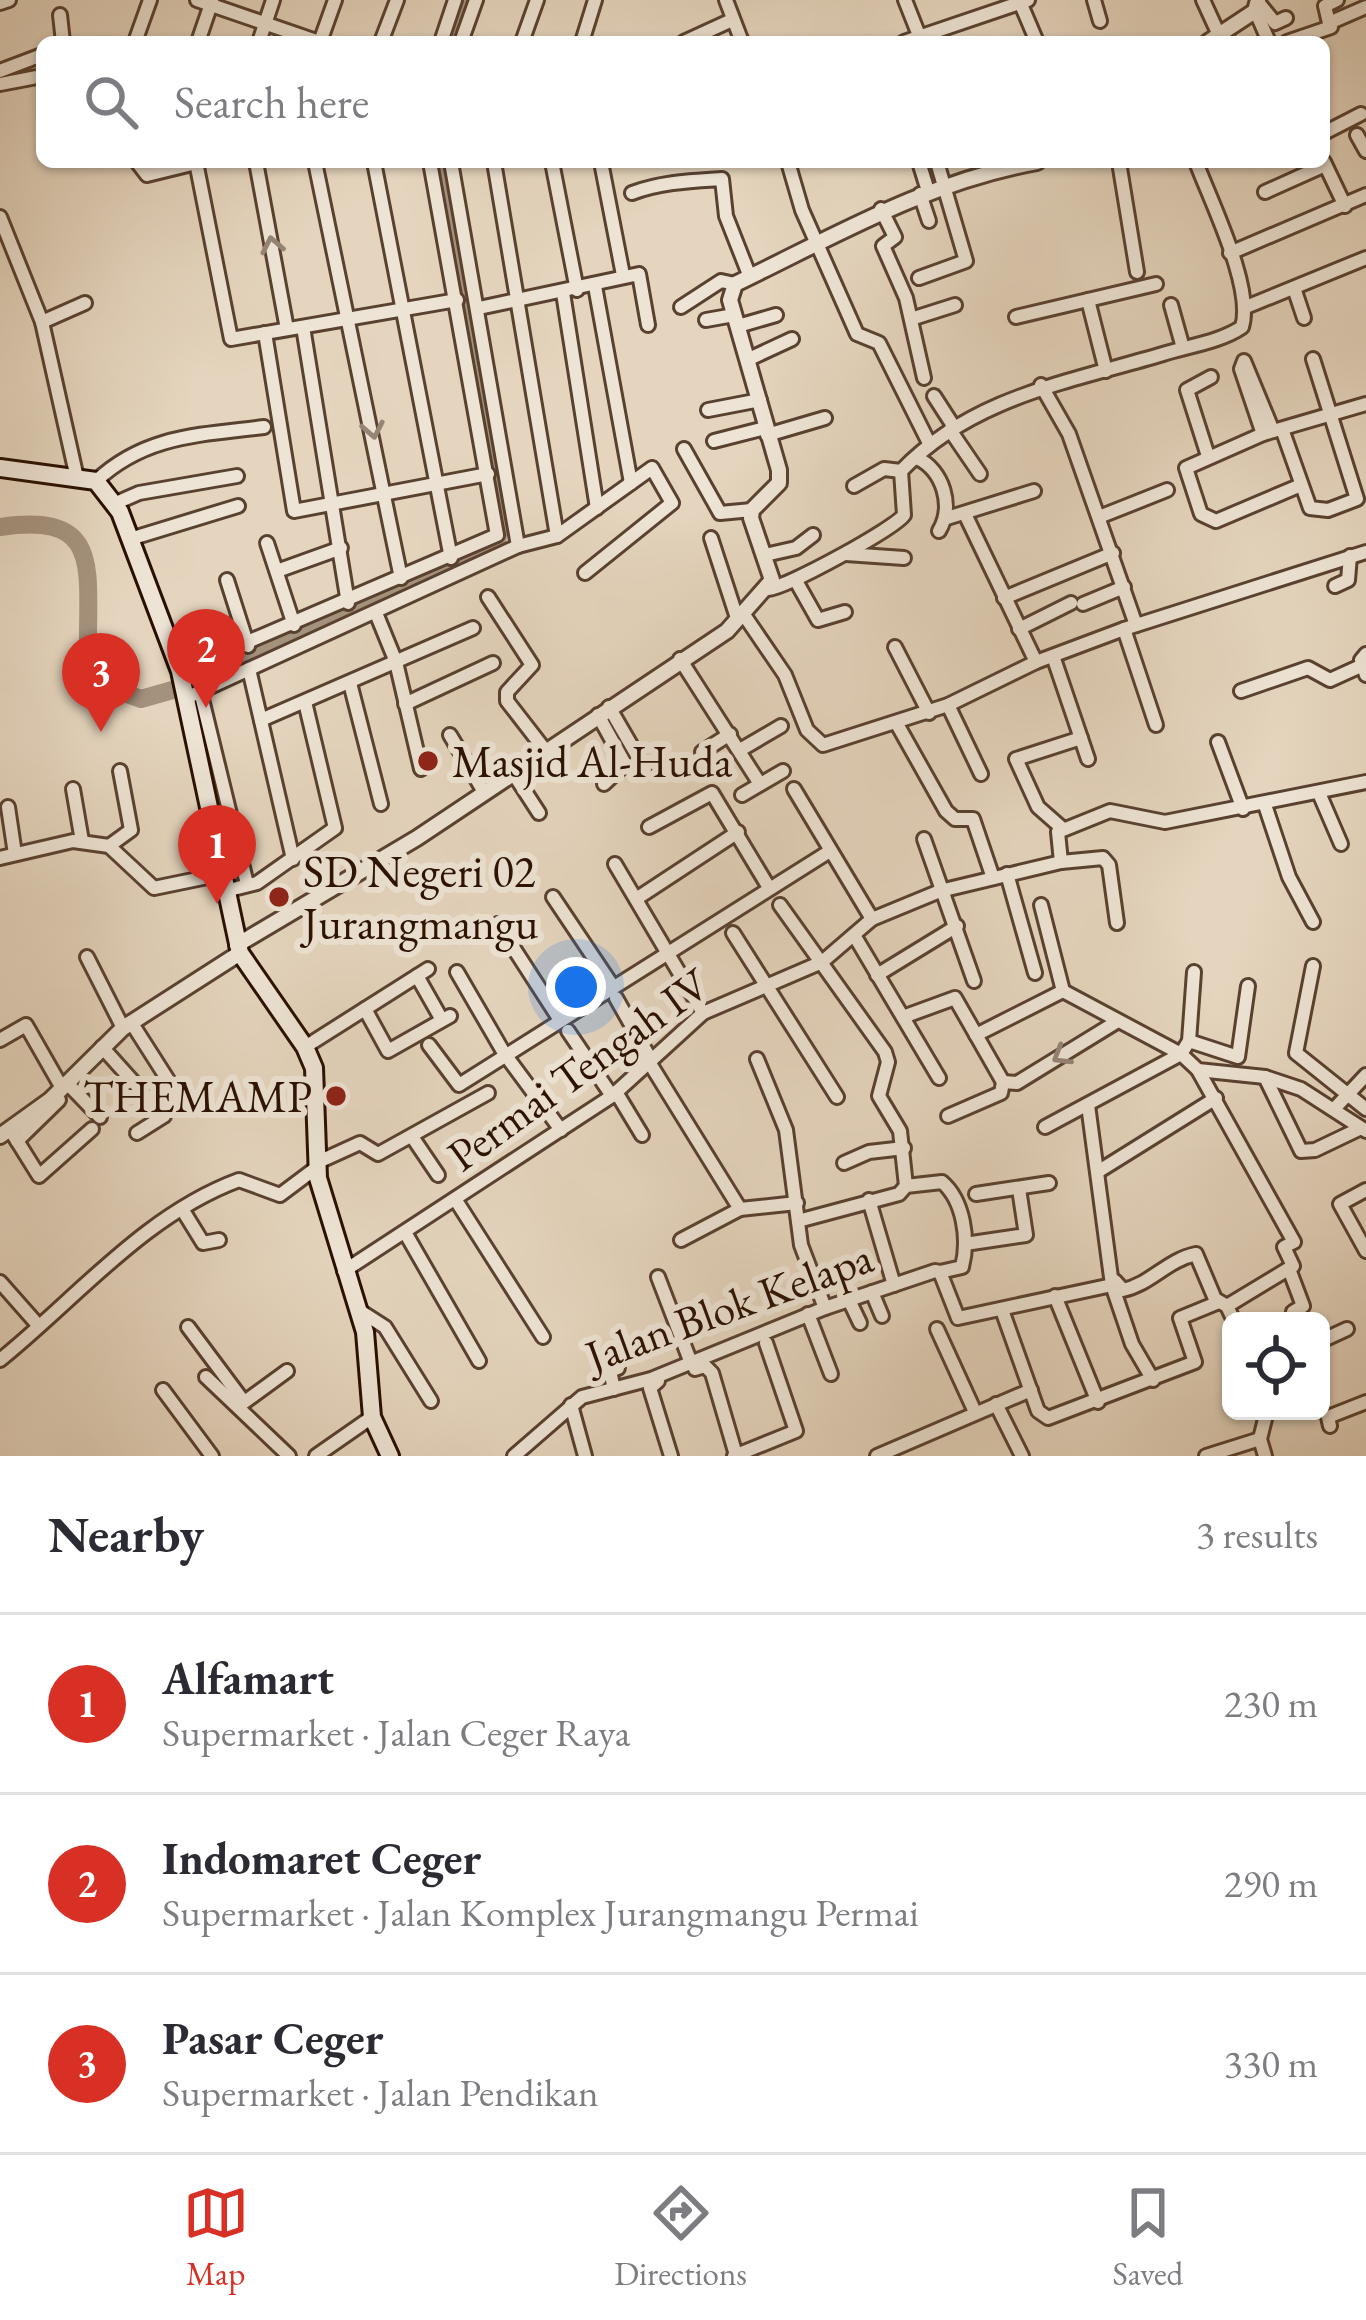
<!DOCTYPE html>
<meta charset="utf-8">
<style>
:root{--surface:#fff;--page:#f7f7f7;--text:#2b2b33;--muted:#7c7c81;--line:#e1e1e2;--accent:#d93025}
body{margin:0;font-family:"EB Garamond",serif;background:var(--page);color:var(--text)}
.controls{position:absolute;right:36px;bottom:36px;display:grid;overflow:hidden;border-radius:18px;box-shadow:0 3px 9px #0004}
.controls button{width:108px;height:108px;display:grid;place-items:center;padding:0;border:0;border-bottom:3px solid var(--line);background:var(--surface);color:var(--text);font:60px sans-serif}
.you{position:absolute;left:576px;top:987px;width:42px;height:42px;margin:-30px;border:9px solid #fff;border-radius:50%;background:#1a73e8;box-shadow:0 0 0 18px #1a73e833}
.badge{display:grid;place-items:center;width:78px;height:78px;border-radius:50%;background:var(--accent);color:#fff;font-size:39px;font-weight:700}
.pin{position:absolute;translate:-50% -99px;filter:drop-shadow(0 3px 6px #0008)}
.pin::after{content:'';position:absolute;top:63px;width:42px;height:36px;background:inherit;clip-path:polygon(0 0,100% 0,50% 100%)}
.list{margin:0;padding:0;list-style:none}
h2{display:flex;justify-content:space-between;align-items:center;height:156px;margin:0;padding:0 48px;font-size:51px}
h2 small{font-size:39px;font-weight:400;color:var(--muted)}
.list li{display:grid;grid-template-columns:78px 1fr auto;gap:36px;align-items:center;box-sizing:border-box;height:180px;padding:0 48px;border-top:3px solid var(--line)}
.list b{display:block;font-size:45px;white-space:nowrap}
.list p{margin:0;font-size:39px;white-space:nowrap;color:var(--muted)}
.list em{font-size:39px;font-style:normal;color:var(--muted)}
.icon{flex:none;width:66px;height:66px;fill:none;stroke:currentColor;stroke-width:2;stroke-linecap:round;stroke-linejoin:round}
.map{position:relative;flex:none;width:1366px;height:1456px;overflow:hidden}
.search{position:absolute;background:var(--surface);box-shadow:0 3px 9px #0004;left:36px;right:36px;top:36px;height:132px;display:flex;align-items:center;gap:30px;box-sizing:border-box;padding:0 42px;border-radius:18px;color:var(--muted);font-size:45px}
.sheet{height:696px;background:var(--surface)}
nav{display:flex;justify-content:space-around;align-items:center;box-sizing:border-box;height:168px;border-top:3px solid var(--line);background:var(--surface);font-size:33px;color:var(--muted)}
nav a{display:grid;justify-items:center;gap:6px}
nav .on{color:var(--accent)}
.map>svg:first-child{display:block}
</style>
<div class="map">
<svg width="1366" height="1456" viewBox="0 0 1366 1456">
<rect width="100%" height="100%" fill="#e5d5be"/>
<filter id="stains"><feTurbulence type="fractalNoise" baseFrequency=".00167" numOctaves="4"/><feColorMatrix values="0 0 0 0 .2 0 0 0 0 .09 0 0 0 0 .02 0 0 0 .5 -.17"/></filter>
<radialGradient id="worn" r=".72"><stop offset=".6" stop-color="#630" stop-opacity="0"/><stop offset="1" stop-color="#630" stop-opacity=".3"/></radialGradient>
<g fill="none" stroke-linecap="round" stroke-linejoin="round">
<g stroke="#a5927d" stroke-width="12">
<polyline points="452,42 466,0"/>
<polyline points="177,689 500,544 503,518 441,162"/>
</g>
<path stroke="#a5927d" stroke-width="18" d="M0 527C99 512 88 565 88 638 88 653 96 669 100 684L141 699 176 689"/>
<g stroke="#594130" stroke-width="18">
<g id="minor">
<polyline points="197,0 319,42"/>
<polyline points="726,0 742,42"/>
<polyline points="905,0 920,38"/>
<polyline points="1094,0 1100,21"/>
<polyline points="1203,0 1219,35"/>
<polyline points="1020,2 1037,42"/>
<polyline points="1258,2 1275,23 1286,18"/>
<polyline points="0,3 9,0"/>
<polyline points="1256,12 1269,42"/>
<polyline points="60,15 63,42"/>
<polyline points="1329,23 1325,6 1337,0"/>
<polyline points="135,42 150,0"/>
<polyline points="198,42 212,1"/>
<polyline points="259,42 273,0"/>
<polyline points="320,42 335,0"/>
<polyline points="381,42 397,0"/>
<polyline points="441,42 455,0"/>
<polyline points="461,42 476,0"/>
<polyline points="522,42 537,0"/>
<polyline points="582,42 595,0"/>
<polyline points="684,42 732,20"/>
<polyline points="904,42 1028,0"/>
<polyline points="1287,42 1331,27 1329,23 1366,7"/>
<polyline points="0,71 42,55"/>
<polyline points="0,84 42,76"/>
<polyline points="1324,133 1361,114"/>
<polyline points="1357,135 1366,151"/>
<polyline points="137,162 147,175 200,162"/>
<polyline points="196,162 231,339 457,300"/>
<polyline points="256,162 287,329"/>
<polyline points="315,162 401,578"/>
<polyline points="374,162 451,558"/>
<polyline points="494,162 557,536"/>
<polyline points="552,162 577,290"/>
<polyline points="601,162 623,275"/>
<polyline points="788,162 802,210 857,334 879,343 930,445"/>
<polyline points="919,162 928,191"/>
<polyline points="1119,162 1137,272"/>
<polyline points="1324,162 1345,206"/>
<polyline points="1265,192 1325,165"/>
<path d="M632 193C661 182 691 181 722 179L726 216 750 277"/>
<polyline points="920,194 929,221"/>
<polyline points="881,209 895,237 883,246 906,298 924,378"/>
<polyline points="0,217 42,322 77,478"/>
<polyline points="1230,253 1366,195"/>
<polyline points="919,278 966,261 937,162"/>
<polyline points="595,286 631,483"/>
<polyline points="1294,288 1304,318"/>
<polyline points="563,293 597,508"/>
<polyline points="1088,300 1106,371"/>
<polyline points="1171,305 1183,348"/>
<polyline points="681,307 721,281 735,284"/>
<polyline points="1246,307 1366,258"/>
<polyline points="479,308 639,274 648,325"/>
<polyline points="1016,317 1156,284"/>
<polyline points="911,319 955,305"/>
<polyline points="706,320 734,315"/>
<polyline points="42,322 85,303"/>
<polyline points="738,326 776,315"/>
<polyline points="303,327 348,603"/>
<polyline points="265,333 294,511 488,474"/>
<polyline points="749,359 792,339"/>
<polyline points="1041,385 1069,434 1136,625"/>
<polyline points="934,396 954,427"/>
<polyline points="708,410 760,400"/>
<polyline points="1282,429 1310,508 1328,510 1357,499 1313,359"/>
<polyline points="950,430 980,474"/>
<polyline points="1263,434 1241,369 1244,361 1273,431"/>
<polyline points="767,435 825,418"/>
<polyline points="714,441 765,428"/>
<polyline points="684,449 720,513 752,510"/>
<polyline points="1208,456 1187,390 1211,377"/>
<path d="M917 458C943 470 954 506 939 531"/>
<path d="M96 481C145 435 200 435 264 427"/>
<polyline points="1301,485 1216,521 1201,514 1186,468 1263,434 1366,404"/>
<polyline points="854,486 884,469 901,471"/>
<polyline points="116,503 139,493 237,476"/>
<polyline points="965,514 1036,662"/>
<polyline points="1099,517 1167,490"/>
<polyline points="947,518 1034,491"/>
<polyline points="711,538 737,618"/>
<polyline points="130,539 238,506"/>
<polyline points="267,543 294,625"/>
<polyline points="518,546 557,536 652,468 672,503 585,573"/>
<polyline points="846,554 904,558"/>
<polyline points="765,555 796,548 813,535"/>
<polyline points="277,571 341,548"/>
<polyline points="227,580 248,646"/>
<polyline points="796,581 818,620 845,612"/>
<polyline points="1335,586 1348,580 1350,556"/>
<path d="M768 589C788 587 895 528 904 515L901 471C972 397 1069 382 1163 354 1188 346 1220 342 1242 327 1254 288 1211 202 1196 162"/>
<polyline points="488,597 532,665 507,692 507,701 545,750"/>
<polyline points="1004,598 1113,553"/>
<polyline points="1083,604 1124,587"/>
<polyline points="742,612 785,675 807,730 823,745 948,705 1036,662 1124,629 1366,552"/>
<polyline points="376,613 396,662 421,769"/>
<polyline points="1019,629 1071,603"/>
<polyline points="1124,629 1156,725"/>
<polyline points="895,647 929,713"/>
<polyline points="1366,654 1361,660 1366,675"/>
<polyline points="1053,656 1088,759"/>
<polyline points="680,659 760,784"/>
<polyline points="249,669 293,859"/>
<polyline points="180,671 497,535 430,162"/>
<polyline points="350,683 381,804"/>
<polyline points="200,691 247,884"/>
<polyline points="1241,691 1308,668 1330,680 1363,665"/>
<polyline points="186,698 518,546 451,162"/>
<polyline points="405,704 493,663"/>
<polyline points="948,705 981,774"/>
<polyline points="609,707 645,769"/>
<polyline points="598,715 625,764 604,784"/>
<polyline points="261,720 473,628"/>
<polyline points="897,724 946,811 955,819 973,819 993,878"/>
<polyline points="450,735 484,792"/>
<polyline points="1218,742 1243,809"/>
<polyline points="740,750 781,726"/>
<polyline points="702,752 730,734"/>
<polyline points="513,773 539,813"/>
<polyline points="73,789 82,841"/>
<polyline points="794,789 872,919"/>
<polyline points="1319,793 1341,844"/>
<polyline points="742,795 783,771"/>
<polyline points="1265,805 1289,877 1313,922"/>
<polyline points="8,807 15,854"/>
<polyline points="649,827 712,793 768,886"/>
<polyline points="1063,829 1038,807 1016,759 1081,738"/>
<polyline points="924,839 974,981"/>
<polyline points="109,846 154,888 222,874"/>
<polyline points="109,846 131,830 120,771"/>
<polyline points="0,858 73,841 109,846"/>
<polyline points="1061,862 1058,832 1110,811 1165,822 1366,782"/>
<polyline points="615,864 703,1013"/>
<polyline points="1007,874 1035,973"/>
<polyline points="225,891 257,883 335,828 305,702"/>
<polyline points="553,897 612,985"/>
<polyline points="636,899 738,832"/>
<polyline points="780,905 885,1052 888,1062 879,1096 900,1131 906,1186"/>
<polyline points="1041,905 1063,991"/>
<polyline points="498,924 560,1020"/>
<polyline points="733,933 837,1097"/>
<polyline points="854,935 939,1078"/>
<polyline points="87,957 123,1028"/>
<polyline points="1313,966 1296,1053 1366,1109"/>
<polyline points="457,972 504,1053 561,1130"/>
<polyline points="877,975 957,926"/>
<polyline points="417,976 442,1020"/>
<polyline points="616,998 651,1060"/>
<polyline points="365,1009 388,1051 450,1016"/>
<polyline points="903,1017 955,998 1003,1082"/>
<polyline points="131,1022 182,1102"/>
<polyline points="568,1031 612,1096"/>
<polyline points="976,1035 1063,991 1181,1054 1198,1070 1265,1077 1301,1089 1366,1131"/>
<polyline points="0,1040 26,1025 62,1088"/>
<polyline points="1189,1041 1238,1057 1248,986"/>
<polyline points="429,1045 459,1085 830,851"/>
<polyline points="102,1047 164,1116 137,1133"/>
<polyline points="305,1047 428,969"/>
<polyline points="757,1059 786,1130 801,1245 825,1308"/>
<polyline points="649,1062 740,1209"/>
<polyline points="1198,1070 1294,1242 1284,1247 1293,1266 1227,1306"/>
<polyline points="1265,1077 1301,1151 1315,1150 1361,1128"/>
<polyline points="1003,1082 1017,1083 1118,1021"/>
<polyline points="67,1083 100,1117"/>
<polyline points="616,1092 642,1135"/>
<polyline points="1335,1108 1366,1075"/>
<polyline points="948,1116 1001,1093 1003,1082"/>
<polyline points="1045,1127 1181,1054 1189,1041 1194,972"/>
<polyline points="11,1131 39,1176 92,1129"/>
<polyline points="413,1138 438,1175"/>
<polyline points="17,1141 59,1100"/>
<polyline points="316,1163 360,1143 378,1154 488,1093"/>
<polyline points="844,1163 869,1152 904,1148"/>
<polyline points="1099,1171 1216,1098"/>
<polyline points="1366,1190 1340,1204 1366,1251"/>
<polyline points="976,1194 1049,1183"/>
<polyline points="869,1200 894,1285"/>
<polyline points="457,1202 543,1337"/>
<polyline points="182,1209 203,1243 219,1240"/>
<path d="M798 1221 899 1194 906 1186 942 1182C964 1201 969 1240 962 1267L940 1272"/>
<polyline points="406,1234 479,1361"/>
<polyline points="681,1240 740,1209 797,1203"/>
<polyline points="965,1244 1026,1235 1019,1189"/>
<polyline points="1289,1269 1303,1306 1293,1312 1301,1321"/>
<polyline points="344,1271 612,1096 703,1013 822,962 872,919 940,891 1061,862 1103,858 1109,865 1117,923"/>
<polyline points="658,1277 691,1363"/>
<path d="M1115 1281 1123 1290C1151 1284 1167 1260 1196 1254L1215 1299 1227 1306 1234 1321"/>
<polyline points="0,1282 38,1325"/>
<polyline points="1112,1285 1132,1344 1153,1380"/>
<polyline points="872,1292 882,1316"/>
<polyline points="1055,1296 1098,1402"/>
<polyline points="849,1300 860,1323"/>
<polyline points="357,1309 385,1327 431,1401"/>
<polyline points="1002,1310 1038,1411 1048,1418 1195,1362 1180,1318 1219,1302"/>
<polyline points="808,1314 831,1374"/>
<polyline points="188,1327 244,1402"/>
<polyline points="937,1329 975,1412"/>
<polyline points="1321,1341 1347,1329"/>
<path d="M0 1360C76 1299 144 1215 239 1180L280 1195 316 1168"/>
<polyline points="695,1369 705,1366 712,1373 736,1455"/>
<polyline points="206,1377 289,1456"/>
<polyline points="658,1381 650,1388 671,1456"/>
<polyline points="614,1389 610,1371 618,1368"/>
<polyline points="163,1390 212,1456"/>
<polyline points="996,1404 1022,1456"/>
<polyline points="571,1405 585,1456"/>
<polyline points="239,1406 287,1371"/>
<polyline points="1330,1426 1328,1417 1366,1402"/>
<polyline points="316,1456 372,1417"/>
<polyline points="514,1456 582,1397 651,1379 825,1308 935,1271 940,1272 958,1318 1112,1285 1088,1105"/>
<polyline points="734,1456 796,1431 766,1343"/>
<polyline points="877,1456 1031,1390"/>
<polyline points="1206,1456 1260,1439"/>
<polyline points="1265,1456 1260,1439 1267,1411"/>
</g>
</g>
<g stroke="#594130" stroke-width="20">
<g id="tertiary">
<polyline points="1208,42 1255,11 1258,0"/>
<path d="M237 945 417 838 727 631 772 580 751 518 752 510 779 483V470L730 300 735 284C835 236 926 182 1037 162"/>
<polyline points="0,1136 50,1100 123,1028 240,953"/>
</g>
</g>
<g stroke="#2a1000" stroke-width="22">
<polyline id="secondary" points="0,468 96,481 120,512 180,671 240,953 305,1047 314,1068 318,1178 365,1332 372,1417 390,1456"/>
</g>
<use href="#minor" stroke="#eee4d5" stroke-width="12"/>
<use href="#tertiary" stroke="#eee4d5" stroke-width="14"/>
<use href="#secondary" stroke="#eee4d5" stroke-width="16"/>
</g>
<defs><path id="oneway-chevron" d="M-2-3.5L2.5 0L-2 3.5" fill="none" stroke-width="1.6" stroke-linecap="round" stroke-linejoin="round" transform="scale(3)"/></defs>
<g stroke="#968575">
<use href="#oneway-chevron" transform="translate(272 245) rotate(-101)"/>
<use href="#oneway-chevron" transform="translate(373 430) rotate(79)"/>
<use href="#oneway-chevron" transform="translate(1061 1056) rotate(149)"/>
</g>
<g fill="#8f2418" stroke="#eee4d5" stroke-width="4.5">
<circle cx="428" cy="761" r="12"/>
<circle cx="279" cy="897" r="12"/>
<circle cx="336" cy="1096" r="12"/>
</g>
<g text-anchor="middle" stroke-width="12" stroke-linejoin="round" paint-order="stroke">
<g font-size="45" fill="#2a1000" stroke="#eee4d5" text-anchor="start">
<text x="452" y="777">Masjid Al-Huda</text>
<text x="303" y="887">SD Negeri 02<tspan x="303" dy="52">Jurangmangu</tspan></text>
<text x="312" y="1112" text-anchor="end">THEMAMP</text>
</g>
<g font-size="45" fill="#2a1000" stroke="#eee4d5">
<text transform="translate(578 1069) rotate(-36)" y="16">Permai Tengah IV</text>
<text transform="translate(729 1306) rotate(-20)" y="16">Jalan Blok Kelapa</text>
</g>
</g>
<rect width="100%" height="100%" filter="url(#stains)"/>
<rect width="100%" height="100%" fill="url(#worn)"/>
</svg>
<div class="controls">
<button><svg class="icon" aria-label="locate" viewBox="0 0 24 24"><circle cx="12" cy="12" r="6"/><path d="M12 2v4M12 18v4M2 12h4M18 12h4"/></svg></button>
</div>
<div class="you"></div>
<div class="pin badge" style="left:217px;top:904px">1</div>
<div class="pin badge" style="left:206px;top:708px">2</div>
<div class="pin badge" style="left:101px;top:732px">3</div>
<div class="search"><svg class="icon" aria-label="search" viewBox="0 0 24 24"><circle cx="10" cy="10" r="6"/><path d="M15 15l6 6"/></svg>Search here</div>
</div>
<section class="sheet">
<h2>Nearby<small>3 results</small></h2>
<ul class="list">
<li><span class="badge">1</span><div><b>Alfamart</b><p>Supermarket · Jalan Ceger Raya</p></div><em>230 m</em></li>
<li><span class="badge">2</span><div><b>Indomaret Ceger</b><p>Supermarket · Jalan Komplex Jurangmangu Permai</p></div><em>290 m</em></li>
<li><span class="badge">3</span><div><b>Pasar Ceger</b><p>Supermarket · Jalan Pendikan</p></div><em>330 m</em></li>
</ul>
</section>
<nav>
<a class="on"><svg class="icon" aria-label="map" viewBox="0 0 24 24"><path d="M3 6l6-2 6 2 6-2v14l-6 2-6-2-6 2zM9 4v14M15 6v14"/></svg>Map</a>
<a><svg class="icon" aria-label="directions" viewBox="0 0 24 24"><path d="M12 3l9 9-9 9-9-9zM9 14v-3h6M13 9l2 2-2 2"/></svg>Directions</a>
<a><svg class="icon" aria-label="saved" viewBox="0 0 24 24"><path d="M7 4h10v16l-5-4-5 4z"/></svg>Saved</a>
</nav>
